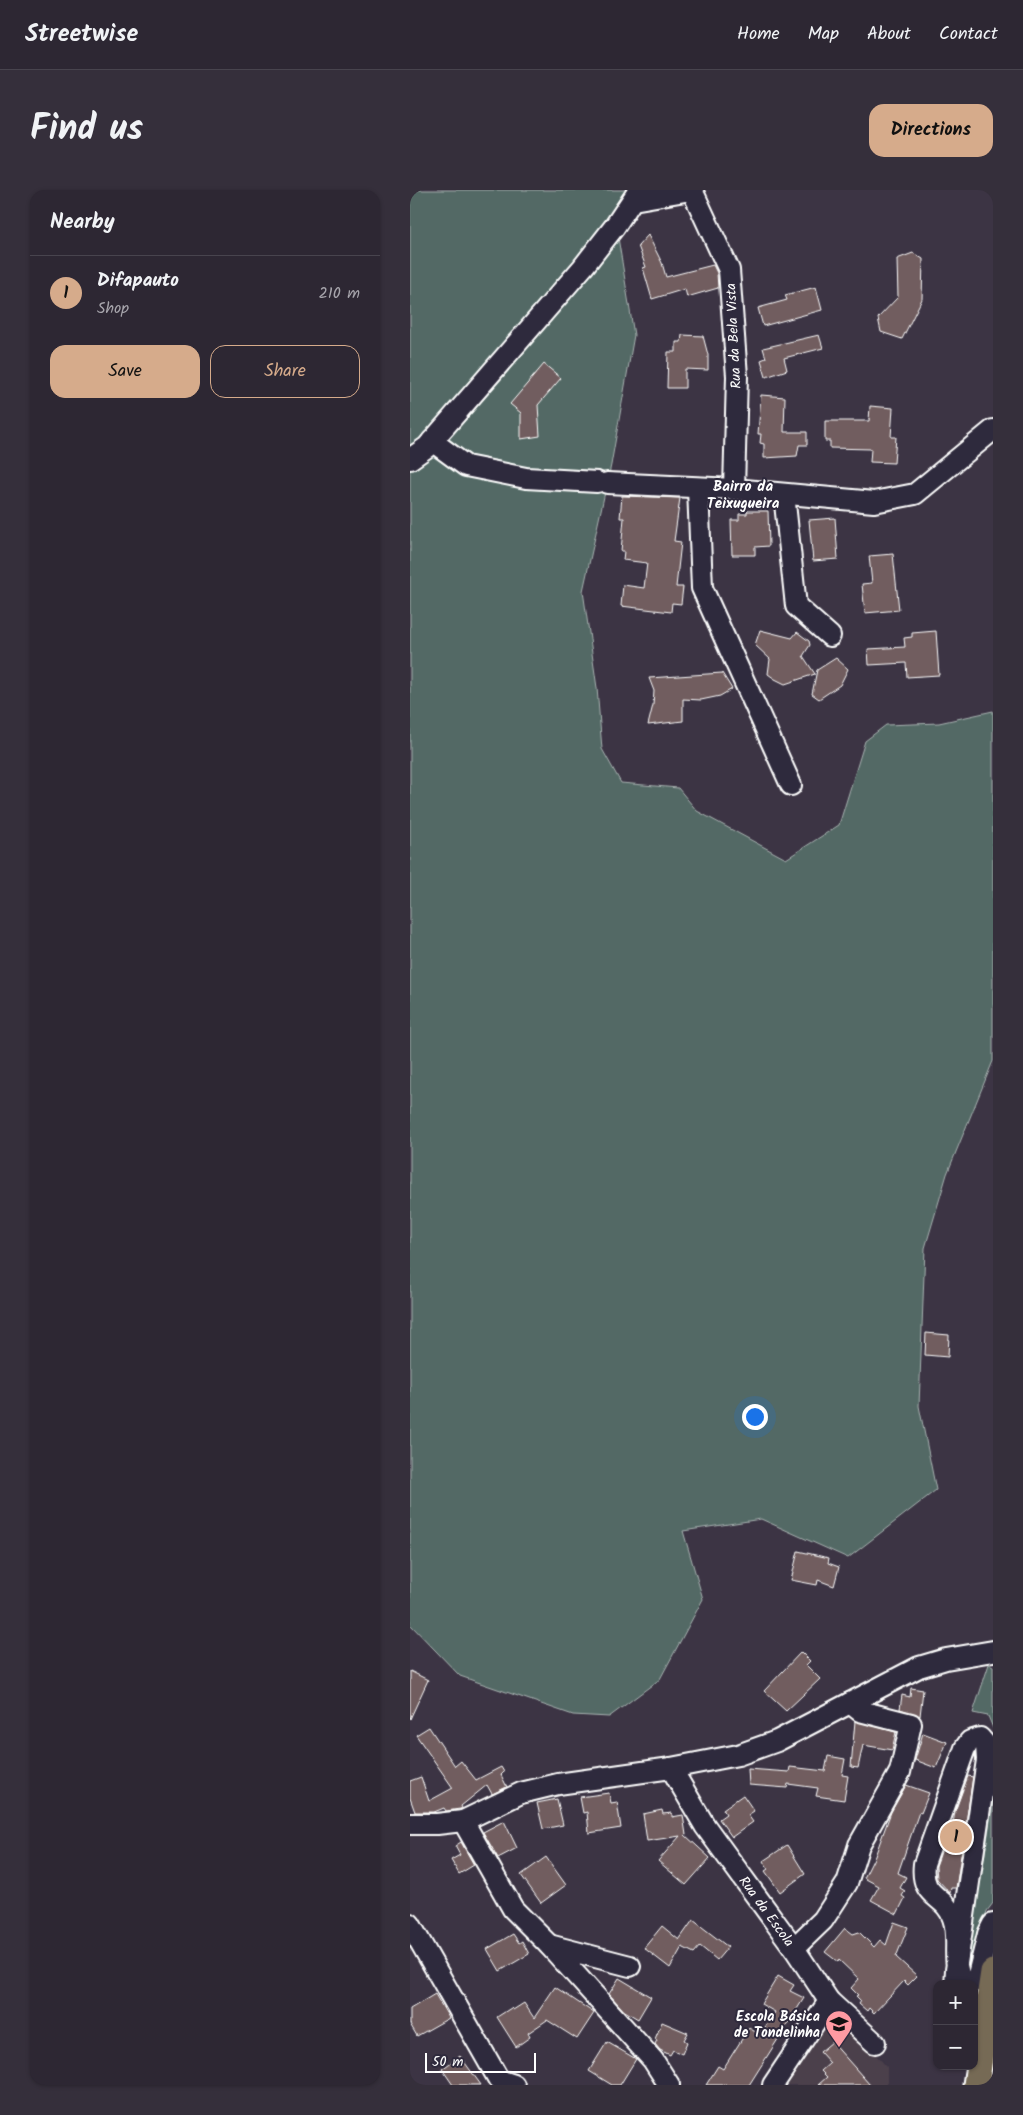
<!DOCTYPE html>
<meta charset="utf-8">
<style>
:root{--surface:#2d2733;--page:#352f3b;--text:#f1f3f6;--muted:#a7a5ac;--line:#48444e;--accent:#d6ab8b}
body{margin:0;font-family:Kalam,sans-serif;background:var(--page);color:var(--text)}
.controls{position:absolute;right:15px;bottom:15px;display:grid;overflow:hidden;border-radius:10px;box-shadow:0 1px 4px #0004}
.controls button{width:45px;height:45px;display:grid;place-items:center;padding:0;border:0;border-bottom:1px solid var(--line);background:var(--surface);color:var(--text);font:25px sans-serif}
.scale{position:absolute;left:15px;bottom:12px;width:111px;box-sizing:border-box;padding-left:5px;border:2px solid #fff;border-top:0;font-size:14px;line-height:18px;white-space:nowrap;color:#fff;-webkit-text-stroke:4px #2f2a3d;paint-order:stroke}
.you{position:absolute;left:344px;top:1226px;width:18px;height:18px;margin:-12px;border:4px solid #fff;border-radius:50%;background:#1a73e8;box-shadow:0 0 0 8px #1a73e833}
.badge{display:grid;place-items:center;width:32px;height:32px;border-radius:50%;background:var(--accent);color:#111;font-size:16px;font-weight:700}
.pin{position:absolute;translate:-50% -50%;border:2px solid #fff;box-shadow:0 1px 5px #0006}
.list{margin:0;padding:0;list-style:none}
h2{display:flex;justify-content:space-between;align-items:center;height:65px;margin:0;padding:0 20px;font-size:21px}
h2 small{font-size:16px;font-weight:400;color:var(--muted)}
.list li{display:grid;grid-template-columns:32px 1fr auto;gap:15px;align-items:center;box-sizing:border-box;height:75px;padding:0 20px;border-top:1px solid var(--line)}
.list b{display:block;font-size:19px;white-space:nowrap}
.list p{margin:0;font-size:16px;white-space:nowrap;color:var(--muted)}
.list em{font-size:16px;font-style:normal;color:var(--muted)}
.actions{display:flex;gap:10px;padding:15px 20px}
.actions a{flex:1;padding:11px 0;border:1px solid var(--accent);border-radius:15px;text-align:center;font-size:18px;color:var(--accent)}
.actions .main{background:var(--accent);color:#111}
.map{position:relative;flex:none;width:583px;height:1895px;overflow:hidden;border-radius:15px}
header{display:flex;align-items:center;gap:30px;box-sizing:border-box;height:70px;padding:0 25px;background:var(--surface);border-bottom:1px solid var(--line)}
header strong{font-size:24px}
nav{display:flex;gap:28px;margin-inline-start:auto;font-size:18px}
.intro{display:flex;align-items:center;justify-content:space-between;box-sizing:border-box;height:120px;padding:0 30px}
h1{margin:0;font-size:35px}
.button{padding:12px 22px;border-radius:15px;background:var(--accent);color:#111;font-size:18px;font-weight:700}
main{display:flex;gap:30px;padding:0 30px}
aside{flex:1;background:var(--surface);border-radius:15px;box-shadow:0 1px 4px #0004}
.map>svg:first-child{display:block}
</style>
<header>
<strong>Streetwise</strong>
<nav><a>Home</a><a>Map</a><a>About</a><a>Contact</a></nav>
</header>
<div class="intro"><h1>Find us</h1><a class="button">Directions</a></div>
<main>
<aside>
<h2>Nearby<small></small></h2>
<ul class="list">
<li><span class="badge">1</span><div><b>Difapauto</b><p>Shop</p></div><em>210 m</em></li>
</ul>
<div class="actions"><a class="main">Save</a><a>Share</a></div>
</aside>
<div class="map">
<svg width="583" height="1895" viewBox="0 0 583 1895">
<rect width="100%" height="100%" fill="#3c3444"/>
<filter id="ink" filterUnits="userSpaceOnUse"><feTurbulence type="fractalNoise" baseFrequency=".02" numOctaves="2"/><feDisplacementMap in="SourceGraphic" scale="10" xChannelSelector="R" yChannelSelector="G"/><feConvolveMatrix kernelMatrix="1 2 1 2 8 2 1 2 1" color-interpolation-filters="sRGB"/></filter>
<g filter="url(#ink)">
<polygon fill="#4c404c" points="423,1832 437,1834 477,1877 477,1895 374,1895 412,1838"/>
<g fill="#536965" stroke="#a9b4b2">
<polygon points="0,0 258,0 204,23 224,145 201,275 173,401 187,498 192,559 211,593 268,598 287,621 376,669 429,635 455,551 476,535 529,533 583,521 583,871 537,984 515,1058 509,1216 526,1300 438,1368 351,1329 273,1341 293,1409 250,1489 199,1527 163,1525 50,1486 0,1434"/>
<polygon points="579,1474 583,1476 583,1538 578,1526 563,1523"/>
<polygon points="583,1612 583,1713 577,1721 557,1783 554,1784 563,1712 571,1689"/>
</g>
<g fill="#715d5e" stroke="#fff">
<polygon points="238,45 252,73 256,87 303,75 307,83 308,98 277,107 275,99 242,109 233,78 236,77 228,56"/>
<polygon points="503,63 513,69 512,109 492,149 471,142 468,128 488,107 487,69"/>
<polygon points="406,97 412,120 353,136 348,118 377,110 375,105"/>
<polygon points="272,145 293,146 298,165 298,180 275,179 275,198 257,198 258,162 266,162 266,152 271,152"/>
<polygon points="409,145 413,158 374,168 377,180 356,187 351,170 356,168 353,158"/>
<polygon points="134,174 151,188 128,215 130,246 111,249 111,223 100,214"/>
<polygon points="351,205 375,207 374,242 397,242 397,255 389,255 387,266 354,268 354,254 350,253 351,244 348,244"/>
<polygon points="460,216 483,218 481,247 486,247 484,273 460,272 461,259 420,258 420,251 415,251 415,231 459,231"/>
<polygon points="212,306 270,308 264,351 271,352 266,397 273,397 271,414 262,413 261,422 211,416 213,395 234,398 237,373 213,370 214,361 211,361 214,328 210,328"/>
<polygon points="337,321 358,321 359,356 345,357 345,365 322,365 321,330 329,330 329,324 337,324"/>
<polygon points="425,328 428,369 403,371 399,330"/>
<polygon points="483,364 489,420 455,423 452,394 462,393 459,366"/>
<polygon points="350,440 382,448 387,442 399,451 400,455 393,466 405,484 375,494 365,489 358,484 360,469 345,455"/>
<polygon points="526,441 529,485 497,487 496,473 459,475 458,459 495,457 494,448 502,447 502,443"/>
<polygon points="426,468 438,479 430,495 409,509 402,504 407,480"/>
<polygon points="312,483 322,499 310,506 291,510 273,509 273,531 238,535 243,515 244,501 239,488"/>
<polygon points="516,1143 539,1145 538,1167 515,1165"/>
<polygon points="388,1361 419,1368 418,1373 429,1377 424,1396 408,1390 407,1395 381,1390"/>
<polygon points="391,1462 400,1471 396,1475 410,1489 376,1521 354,1501"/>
<polygon points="0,1481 18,1490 0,1529"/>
<polygon points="501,1498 513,1500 510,1526 490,1519 492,1505 500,1507"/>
<polygon points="445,1531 486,1542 482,1560 453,1555 448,1578 441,1577"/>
<polygon points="19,1537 45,1576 51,1571 66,1590 91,1577 94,1582 91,1585 97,1597 82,1604 77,1595 51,1616 52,1618 50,1619 36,1621 34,1618 24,1622 5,1622 0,1608 0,1591 11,1587 19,1611 43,1598 6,1545"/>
<polygon points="513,1543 537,1552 526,1578 505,1570"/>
<polygon points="418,1566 435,1569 432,1585 438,1586 434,1610 406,1606 408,1598 378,1594 377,1598 339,1595 338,1579 379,1582 380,1577 415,1581"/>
<polygon points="558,1586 563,1587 546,1698 541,1698 540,1703 527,1689 526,1676 541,1634 543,1634 545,1621"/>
<polygon points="496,1595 519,1603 511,1623 509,1622 488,1683 496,1687 490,1698 495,1701 492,1706 495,1708 487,1724 461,1710 469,1696 454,1688 465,1666 481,1622"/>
<polygon points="199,1603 201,1613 207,1612 211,1638 179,1643 177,1622 173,1623 170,1607"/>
<polygon points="333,1605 344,1621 338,1625 343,1632 322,1647 309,1629 316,1624 313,1619"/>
<polygon points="147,1609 153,1635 133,1639 127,1613"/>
<polygon points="252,1620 253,1624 262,1623 262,1627 273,1625 276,1645 275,1645 300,1668 276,1695 248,1671 270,1646 237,1651 233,1624"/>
<polygon points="94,1631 107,1658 88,1668 73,1642"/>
<polygon points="51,1652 64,1675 49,1684 41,1670 50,1665 45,1656"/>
<polygon points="377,1655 395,1684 370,1702 355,1681 358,1679 353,1671"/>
<polygon points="136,1667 156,1695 131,1713 111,1685"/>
<polygon points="283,1730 318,1757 307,1770 290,1756 284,1763 272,1757 260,1778 234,1758 252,1736 269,1750"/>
<polygon points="484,1732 498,1737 486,1767 507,1786 498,1795 494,1791 464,1823 459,1818 457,1821 449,1814 451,1811 446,1806 448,1805 441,1798 449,1789 429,1770 428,1772 415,1762 435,1738 443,1744 449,1742 464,1757 470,1750 476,1755"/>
<polygon points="103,1744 109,1753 112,1751 119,1764 90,1781 77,1759"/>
<polygon points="368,1786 384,1795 380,1801 394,1808 339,1895 296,1895 308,1876 313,1879 339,1838 347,1843 348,1840 352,1842 365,1822 351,1814"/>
<polygon points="209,1788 241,1807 228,1829 213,1820 199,1804"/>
<polygon points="145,1797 184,1823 167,1849 137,1830 118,1843 120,1847 106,1857 87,1827 101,1818 103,1820 114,1813 124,1828"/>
<polygon points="25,1804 39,1828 7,1846 0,1834 0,1819"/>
<polygon points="252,1832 278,1843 274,1850 277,1852 272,1864 263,1860 260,1865 250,1860 245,1854 247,1850 245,1849"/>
<polygon points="197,1852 226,1869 210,1895 202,1895 179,1881"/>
<polygon points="422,1852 460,1895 408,1895 417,1887 411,1881 420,1873 410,1862"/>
<polygon points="50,1866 71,1895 43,1895 32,1879"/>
</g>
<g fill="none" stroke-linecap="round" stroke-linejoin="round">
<g stroke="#fff" stroke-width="24">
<g id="minor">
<polyline points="282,0 319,80 327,186 324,299"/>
<polyline points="223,10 281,0"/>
<polyline points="22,251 56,276 116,288 187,292"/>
<polyline points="0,269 17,257 173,77 205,36 229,0"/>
<polyline points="197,293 324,299 464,312 505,304 583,240"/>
<polyline points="288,298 292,398 381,595"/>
<polyline points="374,304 386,416 420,446"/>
<polyline points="261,1578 295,1636 384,1758 419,1811 465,1853"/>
<polyline points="53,1631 103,1719 139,1755 243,1870 259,1895"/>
<polyline points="0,1634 27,1634 53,1631 111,1603 148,1594 261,1578 328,1565 367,1551 509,1477 536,1469 583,1461"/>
<polyline points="0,1734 89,1890 104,1895"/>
<polyline points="139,1755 220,1776"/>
<polyline points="384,1758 413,1730 437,1693 449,1655 490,1582 501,1534 450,1521 440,1513"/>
<path d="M545 1794 546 1780 577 1570 576 1555 570 1548 560 1551 555 1558 514 1674C510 1709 535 1704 543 1728 551 1750 540 1772 553 1792L560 1794 567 1789 578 1744 583 1734"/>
<polyline points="363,1895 419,1811"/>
</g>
</g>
<g stroke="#fff" stroke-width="29">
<polyline id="major" points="566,1895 583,1782"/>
</g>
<use href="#minor" stroke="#2f2a3d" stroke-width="20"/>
<use href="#major" stroke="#766a54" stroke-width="25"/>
</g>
</g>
<defs>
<g id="school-pin" transform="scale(1.4375)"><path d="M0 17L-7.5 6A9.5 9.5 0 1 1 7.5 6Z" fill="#ff9aa2" stroke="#2f2a3d"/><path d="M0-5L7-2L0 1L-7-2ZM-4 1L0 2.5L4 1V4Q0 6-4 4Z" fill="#111"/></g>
</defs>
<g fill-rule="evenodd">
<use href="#school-pin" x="429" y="1834"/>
</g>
<g text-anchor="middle" stroke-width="4" stroke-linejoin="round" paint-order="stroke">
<g font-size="14" fill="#fff" stroke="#2f2a3d">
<text transform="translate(323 146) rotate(-93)" y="5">Rua da Bela Vista</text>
<text transform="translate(357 1721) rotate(54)" y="5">Rua da Escola</text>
</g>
<g font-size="14" font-weight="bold" fill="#fff" stroke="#2f2a3d" text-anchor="end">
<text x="410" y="1831">Escola Básica<tspan x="410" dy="16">de Tondelinha</tspan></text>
</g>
<g font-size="15" font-weight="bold" fill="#fff" stroke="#2f2a3d">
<text x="333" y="301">Bairro da<tspan x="333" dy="17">Teixugueira</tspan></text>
</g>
</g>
</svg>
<div class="controls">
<button>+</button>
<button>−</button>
</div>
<div class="scale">50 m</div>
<div class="you"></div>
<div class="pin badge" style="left:546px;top:1647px">1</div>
</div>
</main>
